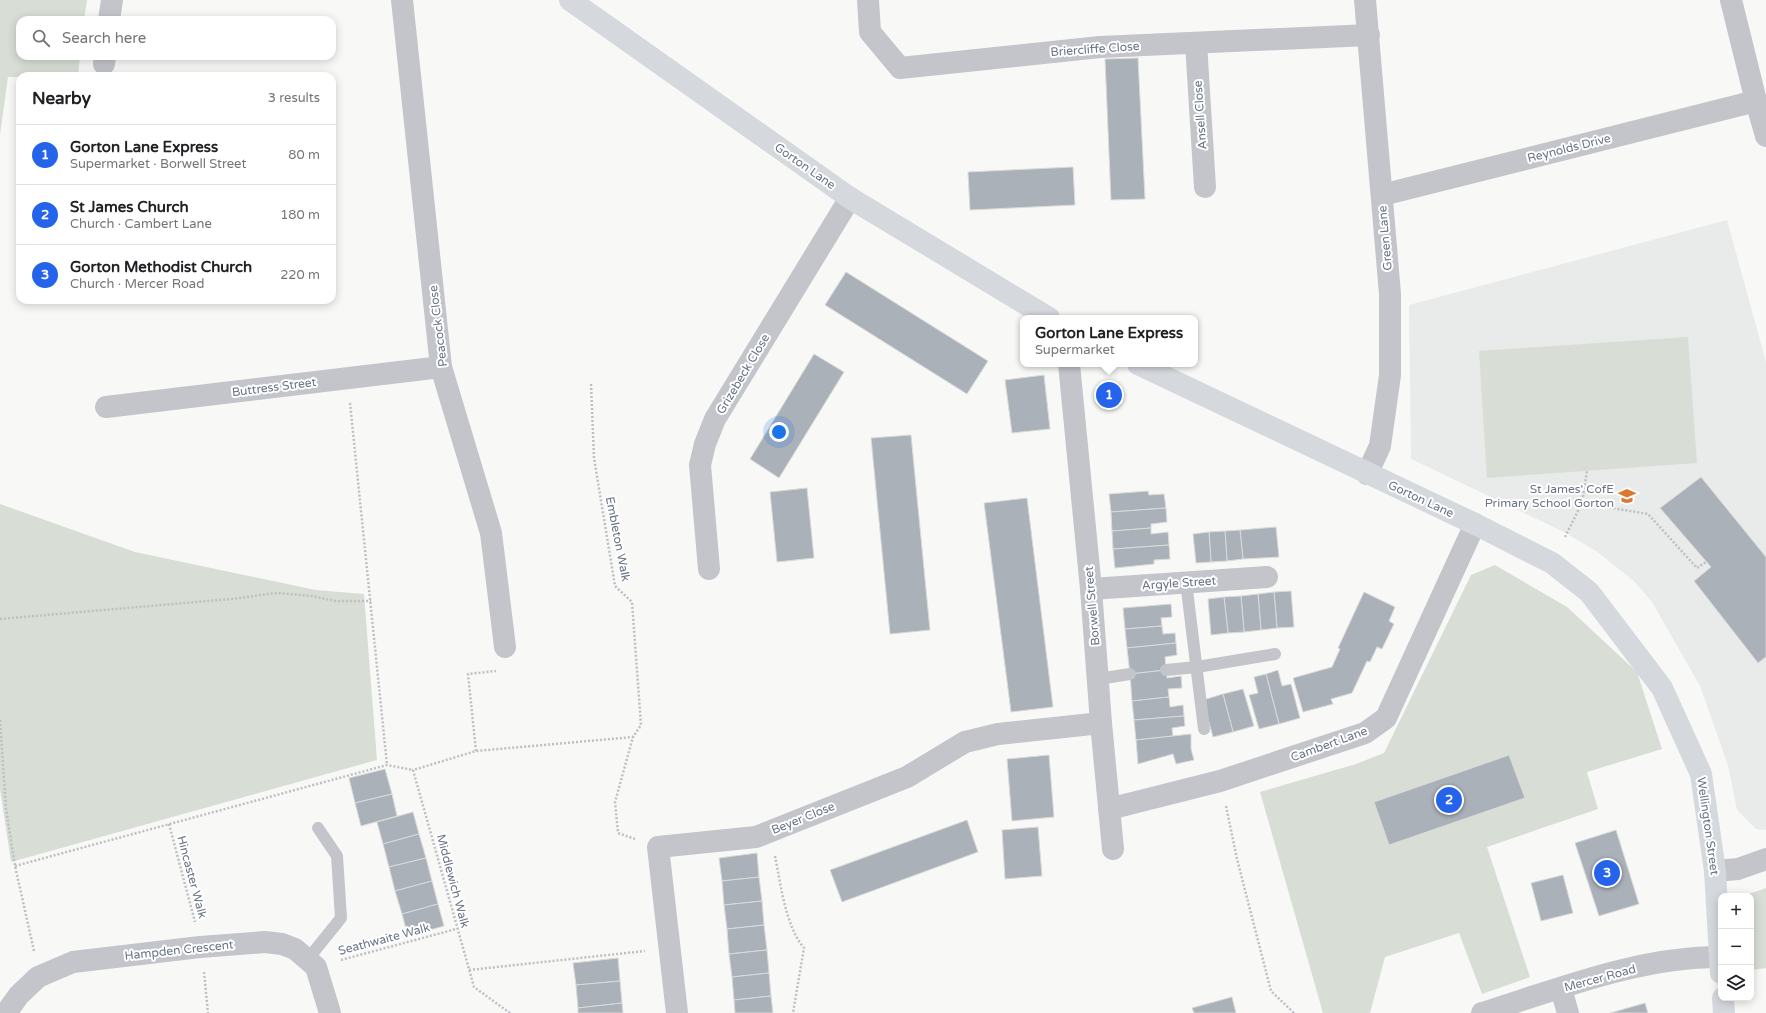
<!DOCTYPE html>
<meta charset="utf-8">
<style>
:root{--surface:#fff;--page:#f6f6f6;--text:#202124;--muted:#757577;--line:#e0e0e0;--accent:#2563eb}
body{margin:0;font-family:"Varela Round",sans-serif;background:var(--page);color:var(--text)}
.controls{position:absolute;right:12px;bottom:12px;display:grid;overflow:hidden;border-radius:8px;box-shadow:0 2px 10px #0003}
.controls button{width:36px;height:36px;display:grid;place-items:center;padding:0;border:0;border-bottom:1px solid var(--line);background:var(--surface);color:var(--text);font:20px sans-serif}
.you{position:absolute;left:779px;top:432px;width:14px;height:14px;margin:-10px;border:3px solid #fff;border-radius:50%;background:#1a73e8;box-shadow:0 0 0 6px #1a73e833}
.badge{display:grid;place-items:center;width:26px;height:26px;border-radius:50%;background:var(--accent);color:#fff;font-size:13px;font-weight:700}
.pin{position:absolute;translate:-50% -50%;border:2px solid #fff;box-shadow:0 1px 4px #0006}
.popup{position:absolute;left:1020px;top:315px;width:178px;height:52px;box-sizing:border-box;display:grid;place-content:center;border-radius:8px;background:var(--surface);filter:drop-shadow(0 1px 3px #0005);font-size:13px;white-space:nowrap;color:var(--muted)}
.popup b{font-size:15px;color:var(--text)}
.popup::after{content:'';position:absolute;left:50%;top:100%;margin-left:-8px;border:8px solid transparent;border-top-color:var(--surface)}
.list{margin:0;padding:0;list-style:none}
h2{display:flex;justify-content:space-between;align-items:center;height:52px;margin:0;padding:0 16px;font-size:17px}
h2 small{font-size:13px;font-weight:400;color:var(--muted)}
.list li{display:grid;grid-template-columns:26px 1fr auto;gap:12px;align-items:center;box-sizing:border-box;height:60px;padding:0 16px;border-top:1px solid var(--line)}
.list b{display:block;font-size:15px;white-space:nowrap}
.list p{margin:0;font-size:13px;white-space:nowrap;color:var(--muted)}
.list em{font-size:13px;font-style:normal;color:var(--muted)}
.icon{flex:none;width:22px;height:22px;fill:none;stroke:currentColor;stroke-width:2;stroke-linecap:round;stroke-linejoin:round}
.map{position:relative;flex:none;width:1766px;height:1013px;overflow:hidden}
.search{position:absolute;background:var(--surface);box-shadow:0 2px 10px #0003;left:16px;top:16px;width:320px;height:44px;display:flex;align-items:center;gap:10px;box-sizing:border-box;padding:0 14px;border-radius:12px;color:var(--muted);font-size:15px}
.panel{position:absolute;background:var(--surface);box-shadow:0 2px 10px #0003;left:16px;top:72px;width:320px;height:232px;border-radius:12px}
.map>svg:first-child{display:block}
</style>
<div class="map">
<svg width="1766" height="1013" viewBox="0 0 1766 1013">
<rect width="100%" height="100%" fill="#f8f9f7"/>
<polygon fill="#e9eaea" points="1727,220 1766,362 1766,830 1756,829 1737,810 1728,765 1700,686 1652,602 1634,581 1596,551 1564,532 1411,459 1409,305"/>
<g fill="#d8ded6">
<polygon points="0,0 87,0 84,20 20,20 20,56 80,56 78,76 8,77 0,135"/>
<polygon points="1688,337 1697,463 1487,478 1479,351"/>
<polygon points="0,504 135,552 316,590 364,594 377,760 11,862 0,789"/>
<polygon points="1495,565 1567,607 1637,672 1662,749 1587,772 1598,809 1487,847 1530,977 1482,994 1459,933 1385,957 1370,1013 1323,1013 1260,792 1356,764 1384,753 1471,575"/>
<polygon points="1766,888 1766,968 1752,970 1751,896 1746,895"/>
</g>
<g fill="#abb1b9" stroke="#dadbd9">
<polygon points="1138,58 1145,199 1111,200 1105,59"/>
<polygon points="1073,167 1075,205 970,210 968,172"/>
<polygon points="846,272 988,361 967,394 825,305"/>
<polygon points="814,354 844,372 779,478 750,459"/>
<polygon points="1044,375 1050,429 1012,433 1005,380"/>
<polygon points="911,435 930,630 890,634 871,438"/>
<polygon points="1701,477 1766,557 1766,657 1758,663 1694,581 1711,567 1660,508"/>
<polygon points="807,488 814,558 777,562 770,492"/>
<polygon points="1148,491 1149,495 1164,494 1166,508 1111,512 1109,494"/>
<polygon points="1027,498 1053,707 1011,712 984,503"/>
<polygon points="1166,508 1167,522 1151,524 1151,528 1112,531 1111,512"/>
<polygon points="1276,527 1279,557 1243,559 1240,530"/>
<polygon points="1151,528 1151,534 1168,532 1169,545 1113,549 1112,531"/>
<polygon points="1240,530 1243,559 1227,561 1225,531"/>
<polygon points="1225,531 1227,561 1211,562 1209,532"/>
<polygon points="1209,532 1211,562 1196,563 1193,534"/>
<polygon points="1169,545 1170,559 1154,560 1154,564 1115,568 1113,549"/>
<polygon points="1291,591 1294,627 1277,628 1274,592"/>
<polygon points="1274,592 1277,628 1261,630 1258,594"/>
<polygon points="1364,592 1395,607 1389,621 1394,624 1382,649 1377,647 1370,662 1367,661 1352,693 1331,699 1333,704 1303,712 1293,678 1332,667 1340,649 1338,648"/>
<polygon points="1258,594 1261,630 1244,632 1241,596"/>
<polygon points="1241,596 1244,632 1228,633 1224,597"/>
<polygon points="1224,597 1228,633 1211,635 1208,599"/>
<polygon points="1171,604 1172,617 1161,618 1162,626 1125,629 1123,608"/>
<polygon points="1162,626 1163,634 1175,633 1176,643 1127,648 1125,629"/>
<polygon points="1176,643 1177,655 1165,657 1166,670 1130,674 1127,648"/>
<polygon points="1166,670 1167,678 1181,676 1182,688 1168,689 1169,697 1132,701 1130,674"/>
<polygon points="1278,670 1282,686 1291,684 1300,718 1279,724 1266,674"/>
<polygon points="1266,674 1279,724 1259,729 1249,695 1258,693 1254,677"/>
<polygon points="1243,689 1254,726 1233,732 1223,694"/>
<polygon points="1223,694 1233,732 1213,737 1203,700"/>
<polygon points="1169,697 1170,707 1183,705 1184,716 1134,720 1132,701"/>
<polygon points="1184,716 1185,726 1172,728 1173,736 1136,740 1134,720"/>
<polygon points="1191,734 1191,749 1194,760 1176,764 1173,754 1138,764 1136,740"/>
<polygon points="1049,755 1054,817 1012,821 1007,759"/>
<polygon points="1509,755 1525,798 1389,845 1374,802"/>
<polygon points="385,769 392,794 355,803 349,778"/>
<polygon points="392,794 397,816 361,826 355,803"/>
<polygon points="413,812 419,834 383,844 377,822"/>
<polygon points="967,820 978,852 842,902 830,870"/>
<polygon points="1038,827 1042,876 1005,879 1002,830"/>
<polygon points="1616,830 1639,904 1599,916 1575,843"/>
<polygon points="419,834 426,858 389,867 383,844"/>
<polygon points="757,853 759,877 722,881 719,858"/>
<polygon points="426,858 432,881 395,891 389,867"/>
<polygon points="1563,875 1573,913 1541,921 1531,883"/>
<polygon points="759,877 762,901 724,905 722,881"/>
<polygon points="432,881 438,904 402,914 395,891"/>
<polygon points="762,901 764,925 727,929 724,905"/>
<polygon points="438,904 444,926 408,936 402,914"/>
<polygon points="764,925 767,950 729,954 727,929"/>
<polygon points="767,950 769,973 732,977 729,954"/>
<polygon points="618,958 620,981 576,985 573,963"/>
<polygon points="769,973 771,996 734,1000 732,977"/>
<polygon points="620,981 622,1003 578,1008 576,985"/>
<polygon points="771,996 773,1013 735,1013 734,1000"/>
<polygon points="1232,997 1236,1013 1194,1013 1192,1008"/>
<polygon points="622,1003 623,1013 578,1013 578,1008"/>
<polygon points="1645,1003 1648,1013 1610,1013"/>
</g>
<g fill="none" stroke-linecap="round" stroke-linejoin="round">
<g stroke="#bdbfc2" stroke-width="2.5" stroke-dasharray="2 2" stroke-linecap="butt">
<polyline points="591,384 594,458 615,586 632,602 641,725 633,737"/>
<polyline points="350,403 387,765"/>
<polyline points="1582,503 1648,514 1697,568 1706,562"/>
<polyline points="1565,537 1582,503 1587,471"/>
<polyline points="0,619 231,599 277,593 312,596 335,601 371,601"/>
<polyline points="0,720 6,809 15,866 34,951"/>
<polyline points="476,751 468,674 496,671"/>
<polyline points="1226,806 1237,859 1271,991 1294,1013"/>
<polyline points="169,824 195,922"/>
<path d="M775 856C781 885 785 925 804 948L793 1013"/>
<polyline points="15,866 387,765 413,770"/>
<polyline points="341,960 456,929"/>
<polyline points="469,970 645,951"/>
<polyline points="204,972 208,1013"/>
<polyline points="510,1013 474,987 413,770 476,751 633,737 615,802 618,833 635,839"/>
</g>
<g stroke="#c3c5ca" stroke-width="12">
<polyline points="1186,582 1204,729"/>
<polyline points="1166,670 1197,667 1275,654"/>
<polyline points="1098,679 1130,674"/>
<polyline points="308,959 341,918 337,856 318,828"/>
</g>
<g stroke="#c3c5ca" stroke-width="22">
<polyline points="402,0 441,367 491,533 505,647"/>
<polyline points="868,0 870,32 900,68 1100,47 1369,35"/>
<polyline points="1365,0 1390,294 1390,375 1380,446 1367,474"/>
<polyline points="1731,0 1756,101 1766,136"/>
<polyline points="109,20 112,0"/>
<polyline points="1196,43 1205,187"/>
<polyline points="104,64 105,56"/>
<polyline points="1382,195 1756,101"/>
<polyline points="1069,364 1091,589 1101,723 1113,849"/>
<polyline points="106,407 441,367"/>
<polyline points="709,569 700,465 705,444 715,419 850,198"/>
<polyline points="1091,589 1267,577"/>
<polyline points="1109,809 1220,781 1365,733 1386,718 1475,524"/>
<polyline points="1715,871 1738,869 1766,859"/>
<polyline points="1561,989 1568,1013"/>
<polyline points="6,1013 19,995 38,977 73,962 200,947 265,942 282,944 295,949 316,967 330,1013"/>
<polyline points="677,1013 658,847 756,837 907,777 965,742 998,734 1101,723"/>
<path d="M1482 1013C1559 989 1638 957 1720 957"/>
</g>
<g stroke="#d5d8dd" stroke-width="22">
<polyline points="570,0 850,198 1049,318"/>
<polyline points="1138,364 1475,524 1552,563 1589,592 1662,688 1701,774 1715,871 1721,973"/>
<polyline points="1723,998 1724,1013"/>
</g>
</g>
<defs>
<g id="school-bare" transform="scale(1.38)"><path d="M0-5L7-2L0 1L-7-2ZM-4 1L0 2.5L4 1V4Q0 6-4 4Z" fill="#dd7832" stroke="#fff" stroke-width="2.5" paint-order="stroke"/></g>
</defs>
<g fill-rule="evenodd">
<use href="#school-bare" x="1627" y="496"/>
</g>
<g text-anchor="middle" stroke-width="4" stroke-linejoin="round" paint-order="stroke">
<g font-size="12" fill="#697486" stroke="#fff">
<text transform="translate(1095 49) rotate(-4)" y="4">Briercliffe Close</text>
<text transform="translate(1200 115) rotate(-94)" y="4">Ansell Close</text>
<text transform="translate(1569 148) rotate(-14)" y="4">Reynolds Drive</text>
<text transform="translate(805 166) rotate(35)" y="4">Gorton Lane</text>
<text transform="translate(1385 238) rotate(-95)" y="4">Green Lane</text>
<text transform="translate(438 326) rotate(-97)" y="4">Peacock Close</text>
<text transform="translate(743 374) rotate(-59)" y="4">Grizebeck Close</text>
<text transform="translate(274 387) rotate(-7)" y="4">Buttress Street</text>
<text transform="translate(1421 499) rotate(25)" y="4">Gorton Lane</text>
<text transform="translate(618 539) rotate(79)" y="4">Embleton Walk</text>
<text transform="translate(1179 583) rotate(-4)" y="4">Argyle Street</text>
<text transform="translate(1092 606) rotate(-95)" y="4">Borwell Street</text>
<text transform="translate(1329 744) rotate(-20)" y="4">Cambert Lane</text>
<text transform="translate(803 818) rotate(-22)" y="4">Beyer Close</text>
<text transform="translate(1708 826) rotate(82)" y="4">Wellington Street</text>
<text transform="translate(192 877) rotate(75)" y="4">Hincaster Walk</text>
<text transform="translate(453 881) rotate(75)" y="4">Middlewich Walk</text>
<text transform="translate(384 939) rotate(-15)" y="4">Seathwaite Walk</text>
<text transform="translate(179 950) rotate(-6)" y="4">Hampden Crescent</text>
<text transform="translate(1600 978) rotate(-15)" y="4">Mercer Road</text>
</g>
<g font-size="12" fill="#697486" stroke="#fff" text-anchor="end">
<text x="1614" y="493">St James' CofE<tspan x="1614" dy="14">Primary School Gorton</tspan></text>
</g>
</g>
</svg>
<div class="controls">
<button>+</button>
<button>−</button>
<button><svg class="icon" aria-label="layers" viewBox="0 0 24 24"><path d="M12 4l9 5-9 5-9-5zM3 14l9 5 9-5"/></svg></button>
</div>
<div class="you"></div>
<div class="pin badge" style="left:1109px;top:395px">1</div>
<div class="popup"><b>Gorton Lane Express</b>Supermarket</div>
<div class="pin badge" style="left:1449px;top:800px">2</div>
<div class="pin badge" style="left:1607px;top:873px">3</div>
<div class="search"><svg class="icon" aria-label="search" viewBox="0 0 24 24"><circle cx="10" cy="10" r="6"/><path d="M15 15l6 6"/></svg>Search here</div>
<section class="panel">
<h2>Nearby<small>3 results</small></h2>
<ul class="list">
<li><span class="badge">1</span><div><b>Gorton Lane Express</b><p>Supermarket · Borwell Street</p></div><em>80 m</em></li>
<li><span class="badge">2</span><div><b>St James Church</b><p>Church · Cambert Lane</p></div><em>180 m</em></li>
<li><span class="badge">3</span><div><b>Gorton Methodist Church</b><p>Church · Mercer Road</p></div><em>220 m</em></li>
</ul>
</section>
</div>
